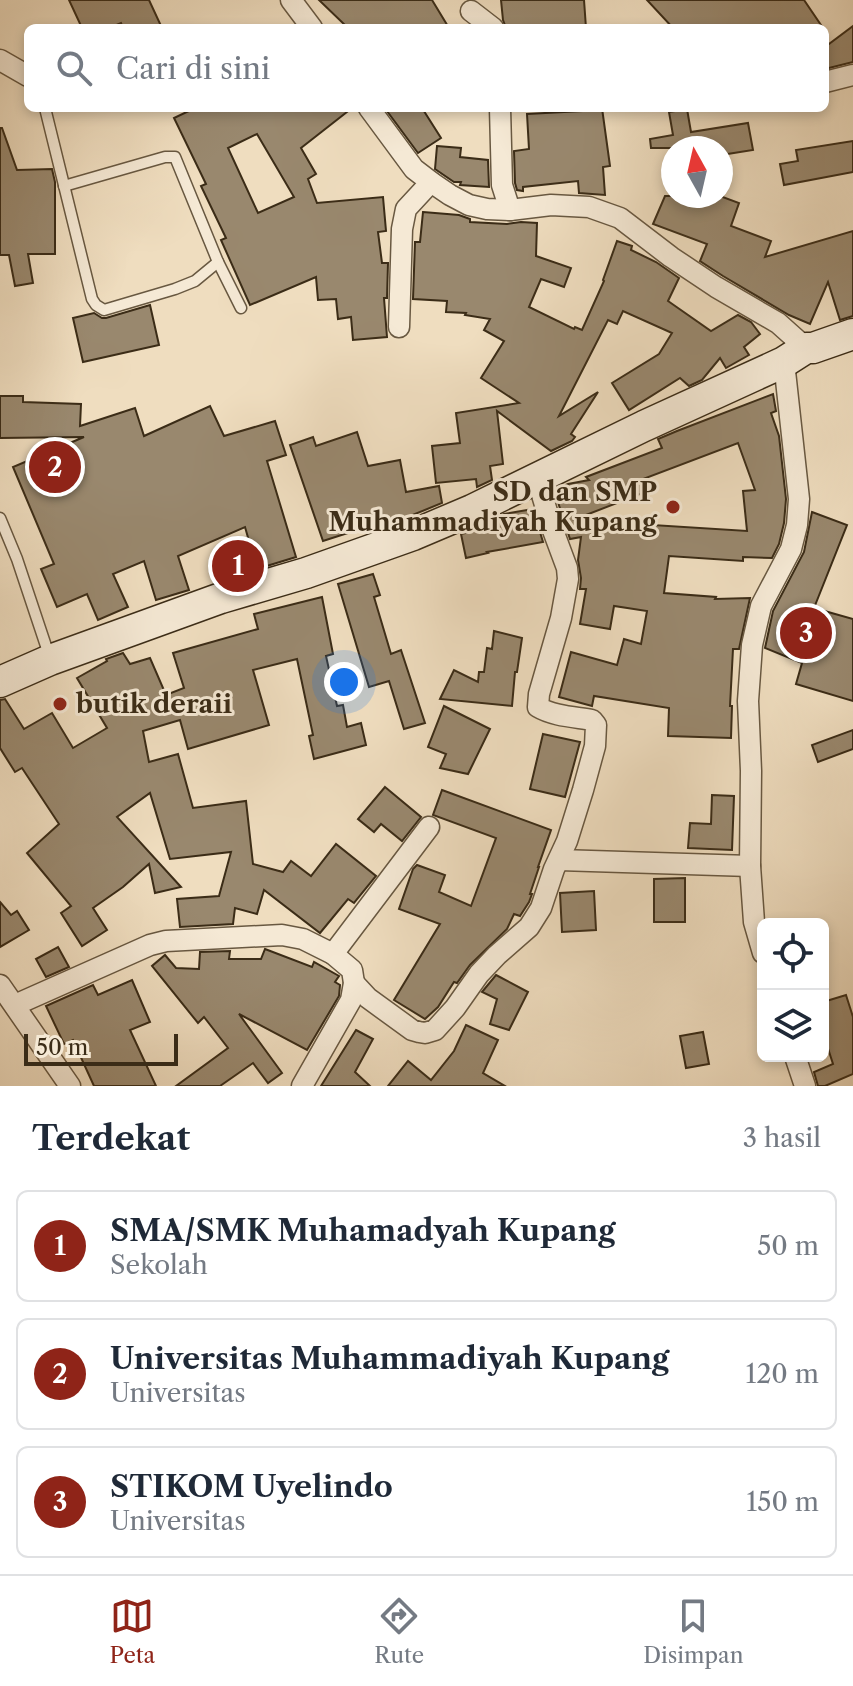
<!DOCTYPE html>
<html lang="id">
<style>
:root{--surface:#fff;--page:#f2f2f3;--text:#1f2937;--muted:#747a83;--line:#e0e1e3;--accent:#8f2418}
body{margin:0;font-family:"Libre Caslon Text",serif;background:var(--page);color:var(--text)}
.controls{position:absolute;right:24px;bottom:24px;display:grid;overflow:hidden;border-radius:12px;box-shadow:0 4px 12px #0003}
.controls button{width:72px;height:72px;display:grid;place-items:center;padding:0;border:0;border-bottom:2px solid var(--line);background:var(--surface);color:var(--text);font:40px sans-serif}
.compass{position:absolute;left:661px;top:136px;width:72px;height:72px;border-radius:50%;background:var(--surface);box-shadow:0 4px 12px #0003;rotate:352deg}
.scale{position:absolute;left:24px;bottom:20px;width:154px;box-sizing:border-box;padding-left:8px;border:4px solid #3b2c17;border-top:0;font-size:22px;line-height:28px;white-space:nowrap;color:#3b2c17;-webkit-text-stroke:6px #f5e9d5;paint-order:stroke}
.you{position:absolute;left:344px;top:682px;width:28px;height:28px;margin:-20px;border:6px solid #fff;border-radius:50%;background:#1a73e8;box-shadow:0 0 0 12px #1a73e833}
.badge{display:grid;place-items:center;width:52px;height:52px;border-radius:50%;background:var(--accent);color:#fff;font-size:26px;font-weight:700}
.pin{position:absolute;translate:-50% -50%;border:4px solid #fff;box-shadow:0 2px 8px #0006}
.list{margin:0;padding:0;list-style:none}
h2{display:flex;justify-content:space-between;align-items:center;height:104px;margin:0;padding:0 32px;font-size:34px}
h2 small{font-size:26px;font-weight:400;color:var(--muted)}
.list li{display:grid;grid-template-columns:52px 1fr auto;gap:24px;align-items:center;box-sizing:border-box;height:112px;margin:0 16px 16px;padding:0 16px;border:2px solid var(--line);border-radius:12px}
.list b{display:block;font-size:30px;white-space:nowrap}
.list p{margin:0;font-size:26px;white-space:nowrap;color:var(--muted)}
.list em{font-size:26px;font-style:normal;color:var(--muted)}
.icon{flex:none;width:44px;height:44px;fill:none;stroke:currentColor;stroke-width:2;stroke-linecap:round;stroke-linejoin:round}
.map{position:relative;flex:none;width:853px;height:1086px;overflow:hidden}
.search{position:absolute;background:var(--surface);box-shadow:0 4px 12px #0003;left:24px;right:24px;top:24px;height:88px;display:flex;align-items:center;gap:20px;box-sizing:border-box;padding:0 28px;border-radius:12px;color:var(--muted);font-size:30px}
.sheet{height:488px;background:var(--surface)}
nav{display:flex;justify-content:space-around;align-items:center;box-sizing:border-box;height:112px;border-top:2px solid var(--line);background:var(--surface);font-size:22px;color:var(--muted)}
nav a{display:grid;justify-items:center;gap:4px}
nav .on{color:var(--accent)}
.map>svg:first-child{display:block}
</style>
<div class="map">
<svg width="853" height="1086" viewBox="0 0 853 1086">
<rect width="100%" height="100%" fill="#efddbf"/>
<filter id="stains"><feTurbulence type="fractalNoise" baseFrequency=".0025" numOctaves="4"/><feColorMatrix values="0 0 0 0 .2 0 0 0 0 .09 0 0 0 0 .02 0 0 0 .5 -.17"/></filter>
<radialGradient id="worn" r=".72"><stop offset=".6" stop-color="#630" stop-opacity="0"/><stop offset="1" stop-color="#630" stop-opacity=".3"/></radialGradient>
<g fill="#99886e" stroke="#3b2c17" stroke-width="2" fill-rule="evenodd">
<polygon points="69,0 149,0 162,28 123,28 121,23 109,28 82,28"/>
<polygon points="319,0 432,0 449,28 348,28"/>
<polygon points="501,0 584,0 586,28 506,28 503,20"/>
<polygon points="647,0 804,0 823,28 673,28"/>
<polygon points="853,26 853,62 825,69 825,47"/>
<path d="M195 108H352L301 148 316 174 308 179 317 203 383 197 386 231 378 232 382 263H388L387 298H384L387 337 353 340 351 317 338 319 336 299 318 300 316 277 250 305 221 240 226 238 201 186 206 184 174 118ZM257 134 294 197 258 213 228 148Z"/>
<polygon points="392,108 422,108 441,138 418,153 387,111"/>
<polygon points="582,108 602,108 610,166 603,167 605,195 579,193 578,181 523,187 523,191 517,190 515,183 514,151 529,149 527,114 582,111"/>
<polygon points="687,109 691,132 748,123 753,150 721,155 721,148 651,148 650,139 673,135 669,112"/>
<polygon points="0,128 2,128 17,170 52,169 55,182 55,254 28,254 33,283 15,286 9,255 0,255"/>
<polygon points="853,141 853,172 784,185 780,164 798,161 796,150"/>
<polygon points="437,146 461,148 460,157 488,160 489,187 460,185 461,182 454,182 435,169"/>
<polygon points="665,196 720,196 739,203 731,226 771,241 765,257 853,231 853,316 840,320 828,282 810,324 789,315 723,276 700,261 707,244 653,224"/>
<polygon points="423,212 459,215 470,219 470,222 507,224 521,222 537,223 536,256 571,268 564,287 541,279 529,307 574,329 575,327 582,330 604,281 603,280 617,241 632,246 631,250 656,262 679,278 668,301 711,331 738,315 751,322 760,334 744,347 749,355 726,368 720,358 702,380 689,386 680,378 629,410 612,383 659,354 672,333 623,311 617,324 608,320 559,416 598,392 571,434 575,437 572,441 551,451 497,411 503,464 490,466 492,480 477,487 476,479 436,483 432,446 460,443 456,413 519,403 481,378 504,341 484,330 490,319 465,315 466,313 446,312 447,301 413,299 415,242 420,242"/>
<polygon points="150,305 159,345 83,362 73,318 94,313 102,318 106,318"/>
<path d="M773 394 776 411 771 413 779 436 786 499 784 523 779 544 772 558 743 557V561L669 556 664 593 716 597 715 599 750 598 739 649H733L730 706H732L731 738 668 736 669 708 594 696 592 706 559 697 571 652 617 665 624 639 641 644 647 611 614 606 610 629 580 624 586 589H580L581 578 578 560 581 537 570 539 554 490 568 484 589 480 586 477 662 448 658 439 677 431ZM738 443 755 490 743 491 747 531 573 520 648 491 643 479Z"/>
<polygon points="0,396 23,396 23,402 81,404 80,426 135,408 144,436 210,406 224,436 275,421 286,455 267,461 296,557 257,569 245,527 178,556 189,590 156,600 144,561 113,574 128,607 98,620 87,594 57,607 41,569 54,564 13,467 84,437 0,438"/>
<polygon points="357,432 368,466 400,460 406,492 439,486 442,503 388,525 354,531 323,541 290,445 313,437 316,446"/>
<polygon points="533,509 543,542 487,552 488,553 466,558 461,534 496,526 495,519 504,514"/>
<polygon points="812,512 847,525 814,608 853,619 853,701 796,684 802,663 765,648 773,611 804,552"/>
<polygon points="373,574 380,595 374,597 391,654 401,650 425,723 404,729 389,681 369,687 338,584"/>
<polygon points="322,597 333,654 326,656 337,706 343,705 347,727 361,723 366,745 314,759 309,736 313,735 297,659 253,670 269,725 188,749 180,720 143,731 149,762 178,754 193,808 246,801 253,864 283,872 291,861 311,876 336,844 376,876 354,903 348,899 320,933 264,890 257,914 235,908 233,924 180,927 177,899 219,896 231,852 170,859 150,793 117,817 181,887 155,893 149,864 123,887 93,908 107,930 82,946 61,913 71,906 27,853 59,824 22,768 15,772 0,748 0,700 5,699 24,729 52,713 73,748 107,728 77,678 107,661 106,659 123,653 130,664 150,658 166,695 184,688 173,653 258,629 254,614"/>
<polygon points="494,631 522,638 517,672 515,672 512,706 440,699 454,670 478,682 479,672 484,672 487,648 492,649"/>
<polygon points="444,706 490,729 468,774 440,768 446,754 428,747"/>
<polygon points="853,730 853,749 818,762 812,745"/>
<polygon points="543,734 580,742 565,797 530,789"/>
<polygon points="385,787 421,817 402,841 381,824 374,832 358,819"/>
<polygon points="442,790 551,830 538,867 539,867 530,894 532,894 529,902 520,916 514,914 507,929 470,965 457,983 454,982 438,1007 425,1019 394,1000 440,924 399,909 413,869 417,865 445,875 439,892 471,906 496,838 433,815"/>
<polygon points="712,795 734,796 732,850 688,848 690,823 711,824"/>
<polygon points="685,878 685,922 654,922 654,879"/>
<polygon points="594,891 596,930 562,932 560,893"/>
<polygon points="0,902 11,915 17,911 29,930 0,947"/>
<polygon points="58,947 69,967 46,977 36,959"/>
<polygon points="265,949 312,967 314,962 339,976 335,982 340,985 339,996 307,1050 239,1014 282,1073 268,1083 253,1063 220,1086 176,1086 228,1048 204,1017 198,1023 152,966 165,955 176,968 199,969 200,952 230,951 229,959 261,959"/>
<polygon points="496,975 528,992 509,1030 490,1024 497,999 482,992"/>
<polygon points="132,980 150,1022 130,1030 156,1086 94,1086 73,1040 64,1044 46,1006 93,985 98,995"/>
<polygon points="846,995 853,1017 853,1074 825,1086 818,1086 814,1072 833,1064 823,1033 823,1002"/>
<polygon points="466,1025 498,1040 483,1073 505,1086 388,1086 408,1061 431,1080 454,1051"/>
<polygon points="356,1030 373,1039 355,1072 370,1086 321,1086"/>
<polygon points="703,1032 709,1064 686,1068 680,1036"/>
</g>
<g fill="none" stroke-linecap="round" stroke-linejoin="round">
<g stroke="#685841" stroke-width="13">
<g id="lane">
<polyline points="45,108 92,299 96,305 104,310 175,289 195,281 218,262"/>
<polyline points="64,186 165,157 175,157 218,262 241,308"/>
<polyline points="0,518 17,559 50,658"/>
</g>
</g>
<g stroke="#685841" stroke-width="23">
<g id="street">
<polyline points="291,0 312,28"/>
<polyline points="471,11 493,28"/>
<polyline points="0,60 28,76"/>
<polyline points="825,82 853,75"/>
<polyline points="369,108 414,169 431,182 450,195 469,205 487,209 510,210 551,205 589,207 620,218 671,257 716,287 778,323 806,348"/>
<polyline points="500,108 502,185 510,210"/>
<polyline points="399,327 402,229 406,209 431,182"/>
<polyline points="559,860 750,866"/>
<polyline points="763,953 754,922 750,866 751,771 748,701 752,645 761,606 791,549 797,525 799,499 784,362"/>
<polyline points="333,954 429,827"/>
<path d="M354 983 368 998 412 1030 419 1032 425 1033 435 1030 455 1008 479 974 497 955 529 927 541 908 554 869 567 841 583 790 595 746 596 725 592 720C575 717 553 716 538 707L539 694 561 618 568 579 567 568 551 525 537 478"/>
<polyline points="0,985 70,1086"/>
<polyline points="15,1005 150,945 166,941 282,935 303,939 333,954 352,970 354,983 351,1000 302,1086"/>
<polyline points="795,1056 805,1086"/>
</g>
</g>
<g stroke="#3b2c17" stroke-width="33">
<polyline id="secondary" points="0,682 50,660 221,598 306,573 413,535 472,510 644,426 784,362 806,348 813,348 853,334"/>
</g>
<use href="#lane" stroke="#f5e9d5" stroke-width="10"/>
<use href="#street" stroke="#f5e9d5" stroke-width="20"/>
<use href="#secondary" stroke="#f5e9d5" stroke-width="30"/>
</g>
<g fill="#8f2418" stroke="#f5e9d5" stroke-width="3">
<circle cx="673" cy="507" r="8"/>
<circle cx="60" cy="704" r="8"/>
</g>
<g text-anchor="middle" stroke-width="6" stroke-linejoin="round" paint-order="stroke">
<g font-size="26" font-weight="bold" fill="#3b2c17" stroke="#f5e9d5" text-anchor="end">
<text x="657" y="501">SD dan SMP<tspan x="657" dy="30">Muhammadiyah Kupang</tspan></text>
<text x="76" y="713" text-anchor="start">butik deraii</text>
</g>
</g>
<rect width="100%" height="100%" filter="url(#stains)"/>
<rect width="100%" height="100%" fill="url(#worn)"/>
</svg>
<div class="controls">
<button><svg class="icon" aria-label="locate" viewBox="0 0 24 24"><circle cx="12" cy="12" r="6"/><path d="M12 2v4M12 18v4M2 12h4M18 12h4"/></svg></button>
<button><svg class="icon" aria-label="layers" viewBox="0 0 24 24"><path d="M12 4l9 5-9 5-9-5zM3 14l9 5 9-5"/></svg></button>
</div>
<svg class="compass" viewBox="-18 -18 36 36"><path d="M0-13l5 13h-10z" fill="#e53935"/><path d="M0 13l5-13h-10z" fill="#747a83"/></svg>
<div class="scale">50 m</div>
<div class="you"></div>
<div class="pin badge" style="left:238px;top:566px">1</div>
<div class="pin badge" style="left:55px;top:467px">2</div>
<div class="pin badge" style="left:806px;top:633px">3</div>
<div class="search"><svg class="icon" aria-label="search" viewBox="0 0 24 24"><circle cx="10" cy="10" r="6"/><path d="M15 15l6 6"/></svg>Cari di sini</div>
</div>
<section class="sheet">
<h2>Terdekat<small>3 hasil</small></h2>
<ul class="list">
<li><span class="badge">1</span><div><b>SMA/SMK Muhamadyah Kupang</b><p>Sekolah</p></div><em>50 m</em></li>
<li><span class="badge">2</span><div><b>Universitas Muhammadiyah Kupang</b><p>Universitas</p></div><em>120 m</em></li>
<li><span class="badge">3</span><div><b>STIKOM Uyelindo</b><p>Universitas</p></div><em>150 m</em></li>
</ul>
</section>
<nav>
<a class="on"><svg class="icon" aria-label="map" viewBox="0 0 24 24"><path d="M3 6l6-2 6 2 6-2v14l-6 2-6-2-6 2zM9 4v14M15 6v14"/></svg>Peta</a>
<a><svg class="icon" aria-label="directions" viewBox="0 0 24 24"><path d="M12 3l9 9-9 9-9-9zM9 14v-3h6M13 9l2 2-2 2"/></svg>Rute</a>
<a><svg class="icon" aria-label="saved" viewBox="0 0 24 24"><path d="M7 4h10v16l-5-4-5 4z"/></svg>Disimpan</a>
</nav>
